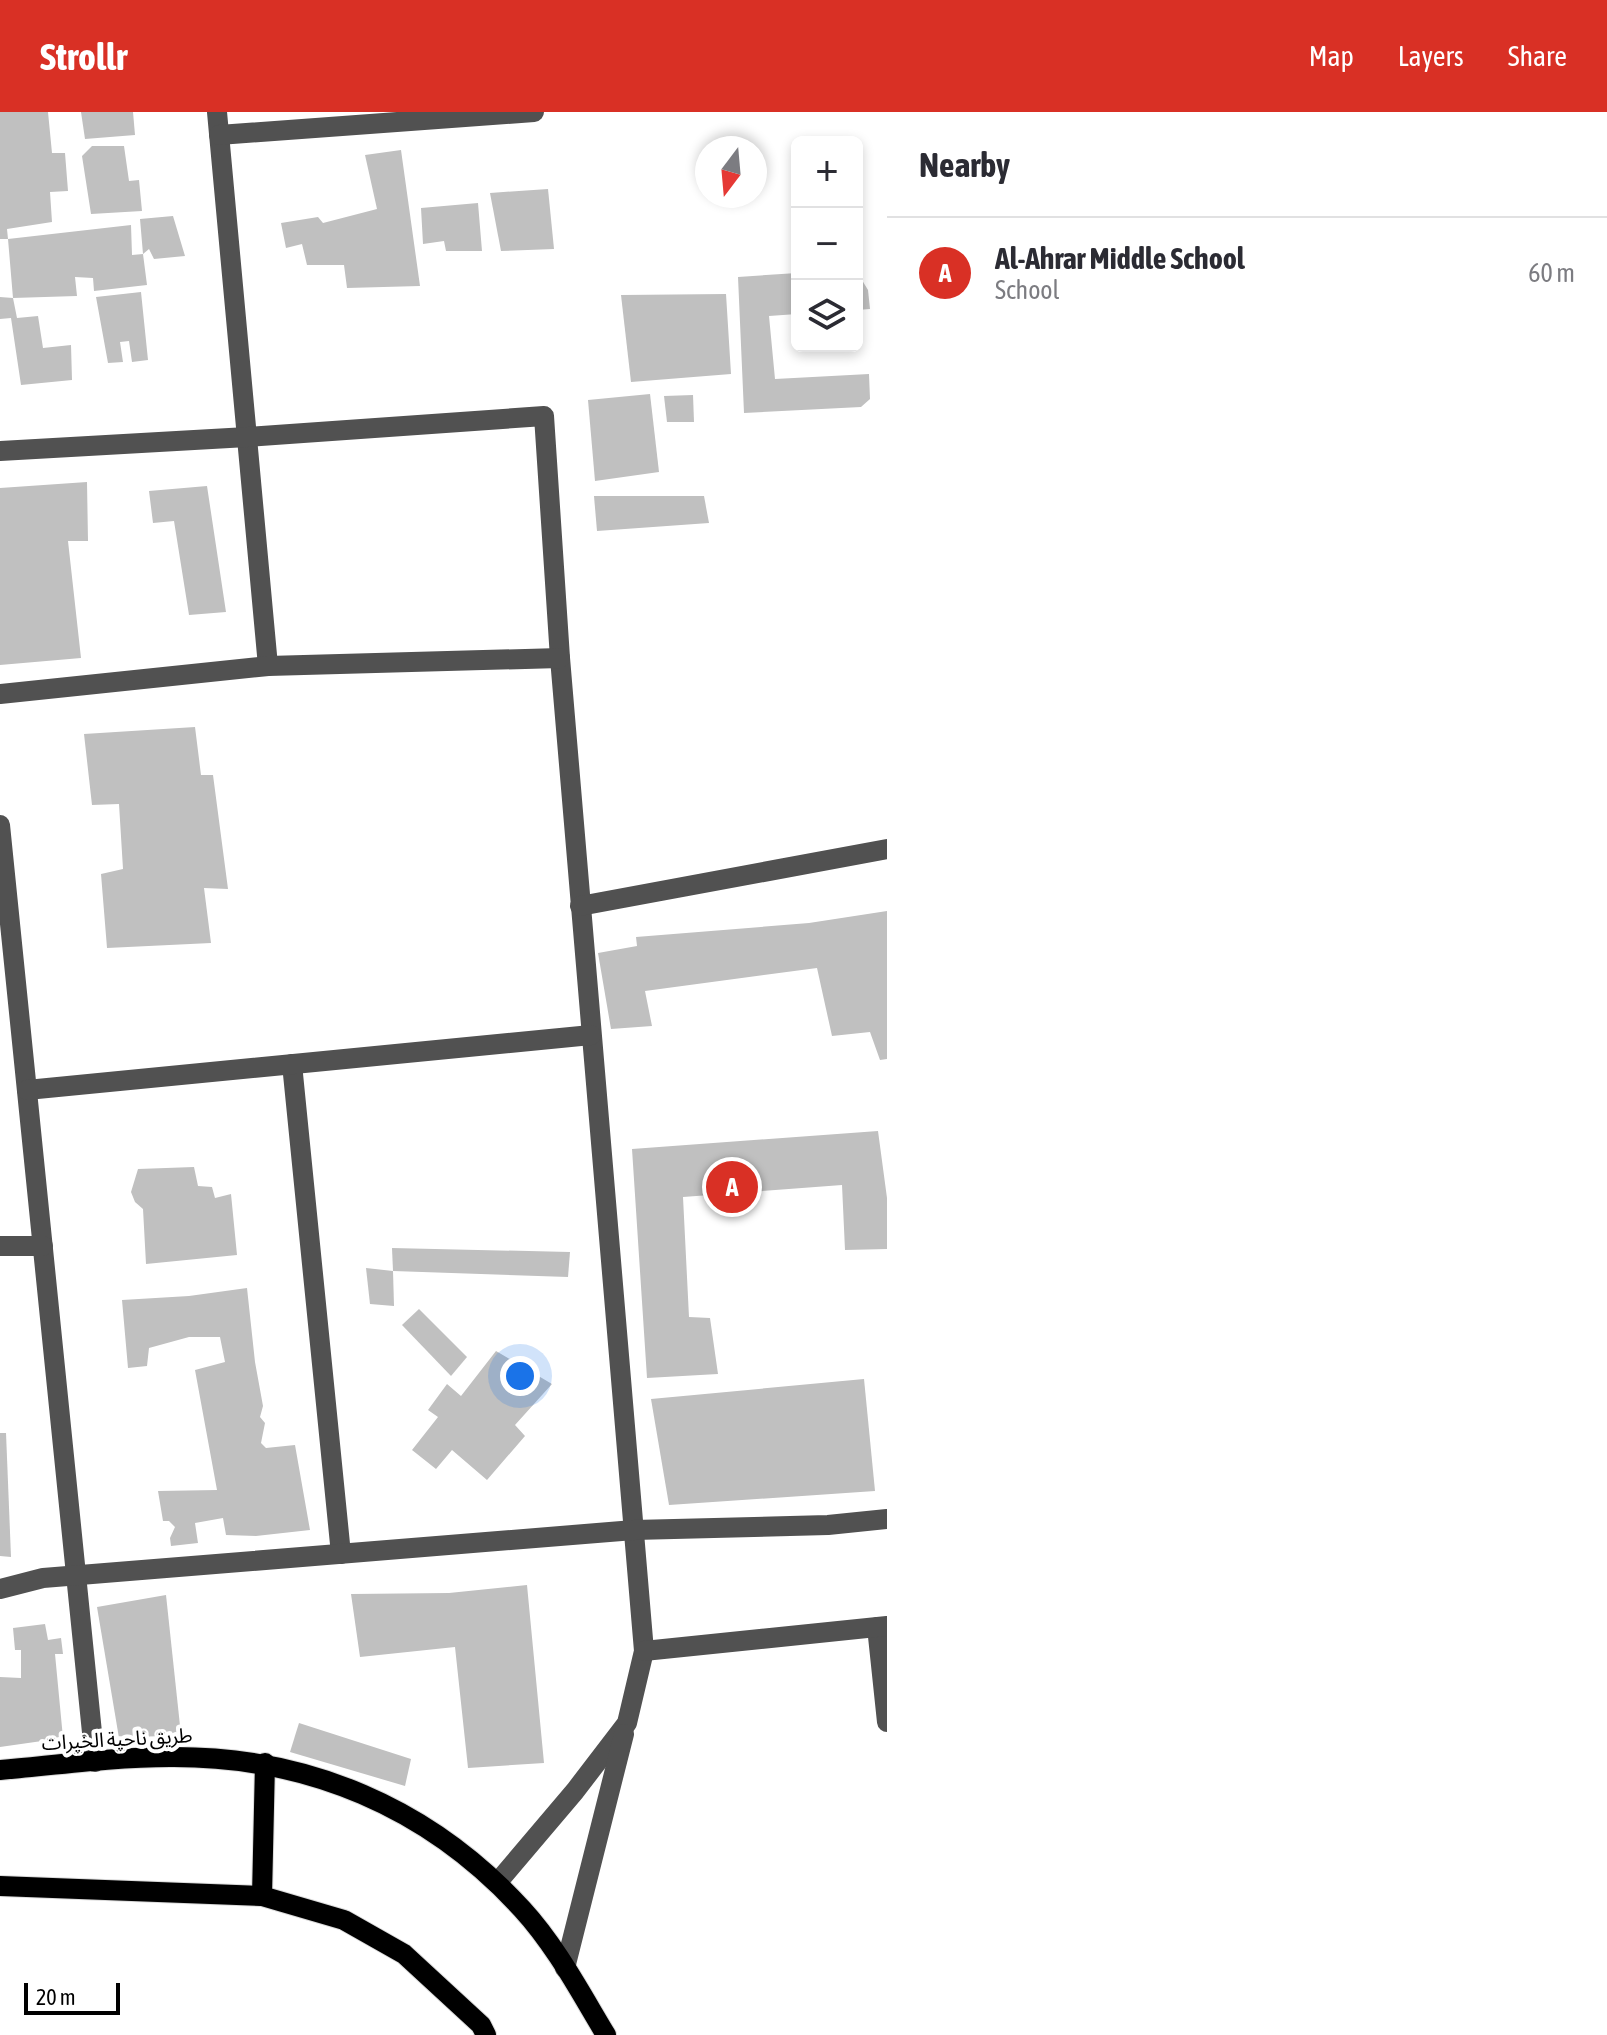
<!DOCTYPE html>
<meta charset="utf-8">
<style>
:root{--surface:#fff;--page:#f7f7f7;--text:#2b2b33;--muted:#7c7c81;--line:#e1e1e2;--accent:#d93025}
body{margin:0;font-family:"Asap Condensed","Noto Sans Arabic",sans-serif;background:var(--page);color:var(--text)}
.controls{position:absolute;right:24px;top:24px;display:grid;overflow:hidden;border-radius:12px;box-shadow:0 4px 12px #0003}
.controls button{width:72px;height:72px;display:grid;place-items:center;padding:0;border:0;border-bottom:2px solid var(--line);background:var(--surface);color:var(--text);font:40px sans-serif}
.compass{position:absolute;left:695px;top:24px;width:72px;height:72px;border-radius:50%;background:var(--surface);box-shadow:0 4px 12px #0003;rotate:196deg}
.scale{position:absolute;left:24px;bottom:20px;width:96px;box-sizing:border-box;padding-left:8px;border:4px solid #000;border-top:0;font-size:22px;line-height:28px;white-space:nowrap;color:#000;-webkit-text-stroke:6px #fff;paint-order:stroke}
.you{position:absolute;left:520px;top:1264px;width:28px;height:28px;margin:-20px;border:6px solid #fff;border-radius:50%;background:#1a73e8;box-shadow:0 0 0 12px #1a73e833}
.badge{display:grid;place-items:center;width:52px;height:52px;border-radius:50%;background:var(--accent);color:#fff;font-size:26px;font-weight:700}
.pin{position:absolute;translate:-50% -50%;border:4px solid #fff;box-shadow:0 2px 8px #0006}
.list{margin:0;padding:0;list-style:none}
h2{display:flex;justify-content:space-between;align-items:center;height:104px;margin:0;padding:0 32px;font-size:34px}
h2 small{font-size:26px;font-weight:400;color:var(--muted)}
.list li{display:grid;grid-template-columns:52px 1fr auto;gap:24px;align-items:center;box-sizing:border-box;height:112px;padding:0 32px;border-top:2px solid var(--line)}
.list b{display:block;font-size:30px;white-space:nowrap}
.list p{margin:0;font-size:26px;white-space:nowrap;color:var(--muted)}
.list em{font-size:26px;font-style:normal;color:var(--muted)}
.icon{flex:none;width:44px;height:44px;fill:none;stroke:currentColor;stroke-width:2;stroke-linecap:round;stroke-linejoin:round}
.map{position:relative;flex:none;width:887px;height:1923px;overflow:hidden}
header{display:flex;align-items:center;gap:48px;box-sizing:border-box;height:112px;padding:0 40px;background:var(--accent);color:#fff}
header strong{font-size:38px}
nav{display:flex;gap:44px;margin-inline-start:auto;font-size:28px}
main{display:flex}
aside{flex:1;background:var(--surface)}
.map>svg:first-child{display:block}
</style>
<header>
<strong>Strollr</strong>
<nav><a>Map</a><a>Layers</a><a>Share</a></nav>
</header>
<main>
<div class="map">
<svg width="887" height="1923" viewBox="0 0 887 1923">
<rect width="100%" height="100%" fill="#fff"/>
<g fill="#c0c0c0">
<polygon points="0,0 48,0 52,41 65,41 68,79 50,80 52,110 7,117 8,127 0,127"/>
<polygon points="81,0 133,0 135,23 85,27"/>
<polygon points="92,34 124,34 129,69 139,68 142,99 91,102 82,44"/>
<polygon points="401,38 420,174 347,176 344,153 307,153 302,132 286,136 281,111 318,105 323,111 377,97 365,43"/>
<polygon points="548,77 554,137 501,139 490,81"/>
<polygon points="478,91 482,139 446,139 444,129 423,132 421,96"/>
<polygon points="173,104 185,144 154,147 149,137 143,142 140,107"/>
<polygon points="131,113 132,143 143,142 147,173 94,179 93,166 75,165 77,184 13,186 8,127"/>
<polygon points="857,160 868,178 870,197 857,198"/>
<polygon points="797,161 797,202 769,204 775,267 869,262 870,287 861,295 744,301 738,165"/>
<polygon points="141,180 148,248 132,250 129,229 120,230 123,250 108,251 96,185"/>
<polygon points="726,182 731,262 631,270 621,183"/>
<polygon points="0,185 13,186 17,206 38,204 43,236 71,233 72,268 21,273 11,206 0,207"/>
<polygon points="650,282 659,360 595,369 588,288"/>
<polygon points="693,283 694,310 667,310 664,284"/>
<polygon points="87,370 88,429 68,429 81,546 0,553 0,376"/>
<polygon points="207,374 226,500 189,503 174,409 153,411 149,379"/>
<polygon points="594,384 704,384 709,411 597,419"/>
<polygon points="195,615 201,663 213,663 228,777 204,776 211,831 107,836 101,762 123,757 119,692 92,693 84,622"/>
<polygon points="887,799 887,947 880,948 870,920 832,924 817,856 645,879 652,914 611,917 598,841 637,834 636,825 809,811"/>
<polygon points="878,1019 887,1086 887,1137 845,1138 842,1073 683,1085 689,1205 710,1206 718,1262 647,1266 632,1037"/>
<polygon points="194,1055 198,1074 212,1075 215,1086 231,1082 237,1143 146,1152 143,1097 135,1090 131,1080 138,1057"/>
<polygon points="392,1136 570,1140 568,1165 393,1159"/>
<polygon points="366,1156 393,1159 394,1194 370,1192"/>
<polygon points="247,1176 255,1250 263,1294 260,1305 265,1311 261,1331 266,1336 295,1333 310,1418 256,1424 226,1423 223,1406 195,1411 198,1431 171,1434 170,1426 175,1415 169,1409 163,1409 158,1379 217,1378 195,1258 225,1250 220,1225 189,1225 149,1236 147,1254 128,1256 122,1188 189,1184"/>
<polygon points="419,1197 467,1245 451,1264 402,1213"/>
<polygon points="496,1239 552,1272 515,1313 525,1324 487,1368 452,1338 436,1357 412,1338 438,1305 428,1298 447,1272 461,1284"/>
<polygon points="864,1267 875,1379 669,1393 651,1287"/>
<polygon points="0,1321 6,1321 11,1445 0,1444"/>
<polygon points="527,1473 544,1651 468,1656 455,1535 360,1545 351,1482 449,1481"/>
<polygon points="166,1483 181,1623 119,1626 97,1495"/>
<polygon points="45,1512 48,1528 61,1526 63,1542 55,1542 63,1626 0,1635 0,1565 21,1566 21,1538 15,1538 13,1516"/>
<polygon points="299,1611 411,1647 405,1674 290,1640"/>
</g>
<g fill="none" stroke-linecap="round" stroke-linejoin="round">
<g stroke="#dbdbdb" stroke-width="22">
<g id="major">
<path d="M0 1658C56 1653 113 1645 170 1645 307 1644 429 1695 522 1797 556 1834 580 1880 606 1923"/>
<polyline points="0,1774 262,1784 344,1808 404,1842 481,1913 486,1923"/>
<polyline points="262,1784 265,1651"/>
</g>
</g>
<g stroke="#515151" stroke-width="20">
<polyline points="217,0 268,554"/>
<polyline points="219,23 534,0"/>
<polyline points="0,339 247,325 544,304 560,546 644,1539 627,1611 575,1679 497,1771"/>
<polyline points="0,582 268,554 560,546"/>
<polyline points="0,713 95,1650"/>
<polyline points="580,794 887,737"/>
<polyline points="292,952 341,1442"/>
<polyline points="27,978 591,923"/>
<polyline points="0,1134 43,1134"/>
<polyline points="0,1477 43,1466 634,1418 828,1413 887,1407"/>
<polyline points="877,1515 887,1610"/>
<polyline points="644,1539 887,1514"/>
<polyline points="565,1856 624,1622"/>
</g>
<use href="#major" stroke="#000" stroke-width="20"/>
</g>
<g text-anchor="middle" stroke-width="8" stroke-linejoin="round" paint-order="stroke">
<g font-size="20" fill="#000" stroke="#fff">
<text transform="translate(117 1627) rotate(-3)" y="7">طريق ناحية الخيرات</text>
</g>
</g>
</svg>
<div class="controls">
<button>+</button>
<button>−</button>
<button><svg class="icon" aria-label="layers" viewBox="0 0 24 24"><path d="M12 4l9 5-9 5-9-5zM3 14l9 5 9-5"/></svg></button>
</div>
<svg class="compass" viewBox="-18 -18 36 36"><path d="M0-13l5 13h-10z" fill="#e53935"/><path d="M0 13l5-13h-10z" fill="#7c7c81"/></svg>
<div class="scale">20 m</div>
<div class="you"></div>
<div class="pin badge" style="left:732px;top:1075px">A</div>
</div>
<aside>
<h2>Nearby<small></small></h2>
<ul class="list">
<li><span class="badge">A</span><div><b>Al-Ahrar Middle School</b><p>School</p></div><em>60 m</em></li>
</ul>
</aside>
</main>
